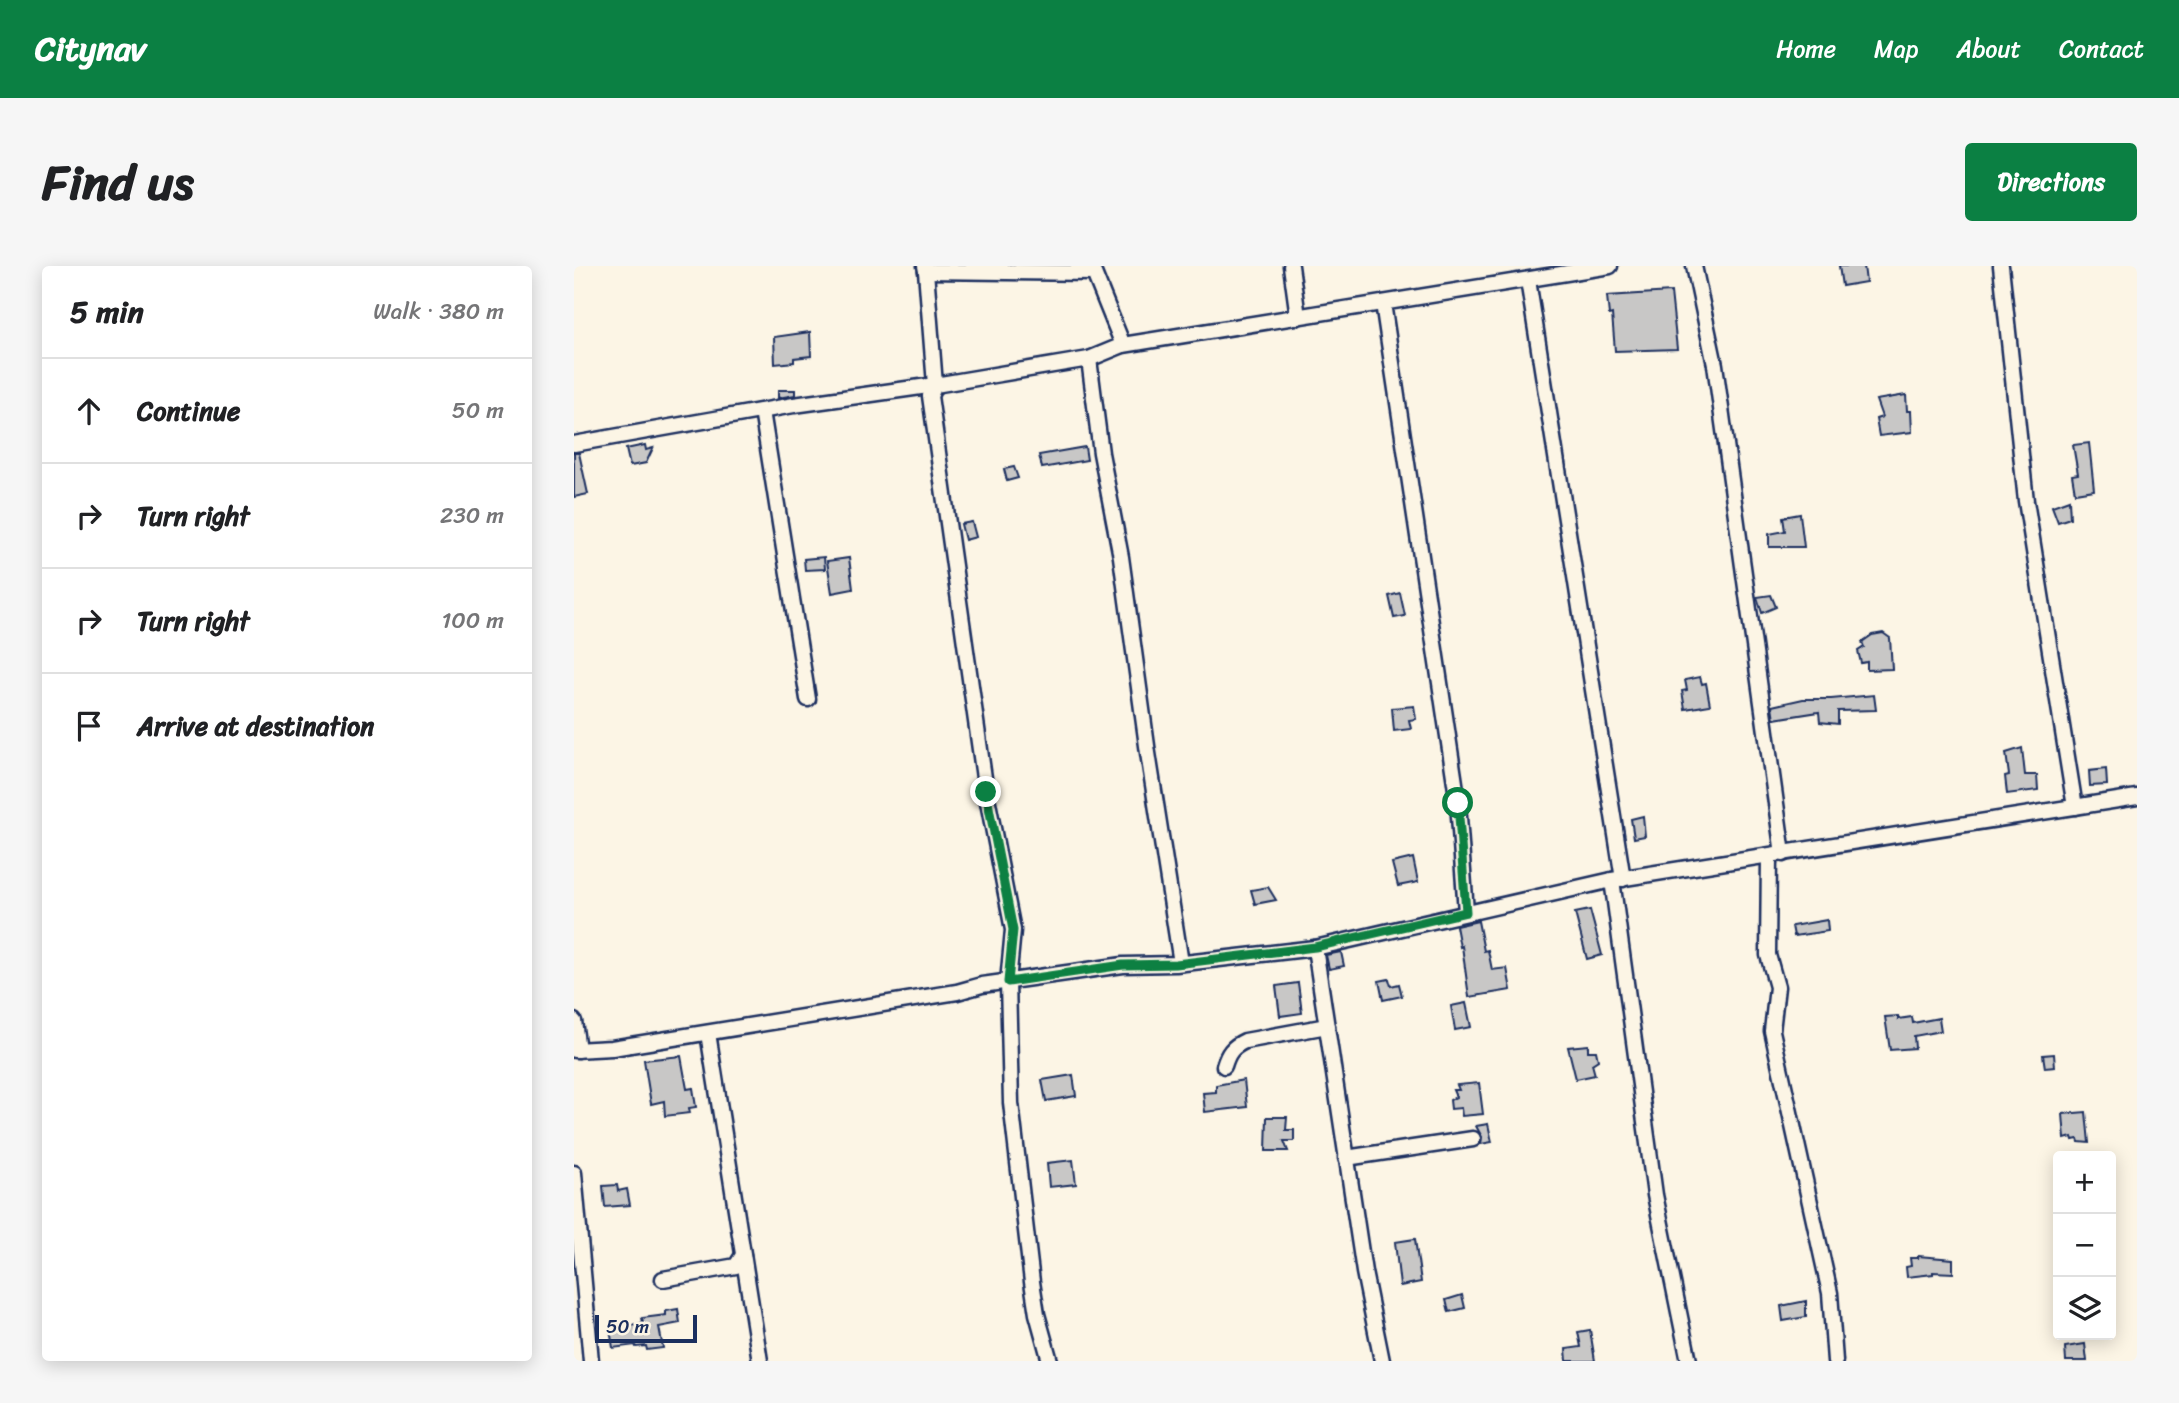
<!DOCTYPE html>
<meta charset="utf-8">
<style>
:root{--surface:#fff;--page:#f6f6f6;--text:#202124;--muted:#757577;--line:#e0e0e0;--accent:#0b8043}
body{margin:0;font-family:Sriracha,sans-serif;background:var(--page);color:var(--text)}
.controls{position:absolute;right:21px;bottom:21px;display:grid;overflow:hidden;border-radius:7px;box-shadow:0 4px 18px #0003}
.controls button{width:63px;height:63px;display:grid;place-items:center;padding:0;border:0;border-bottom:2px solid var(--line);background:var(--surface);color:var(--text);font:35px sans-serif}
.scale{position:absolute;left:21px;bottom:18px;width:102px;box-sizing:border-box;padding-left:7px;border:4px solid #1b2f5e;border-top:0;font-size:19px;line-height:24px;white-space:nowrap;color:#1b2f5e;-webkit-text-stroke:5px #fcf5e5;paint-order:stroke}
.stop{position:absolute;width:21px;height:21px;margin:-16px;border:5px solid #0b8043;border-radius:50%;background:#fff}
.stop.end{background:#0b8043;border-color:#fff;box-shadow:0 2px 7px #0008}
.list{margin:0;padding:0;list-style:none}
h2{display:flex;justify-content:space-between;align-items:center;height:91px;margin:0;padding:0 28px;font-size:30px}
h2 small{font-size:23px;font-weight:400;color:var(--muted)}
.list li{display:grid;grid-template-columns:46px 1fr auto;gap:21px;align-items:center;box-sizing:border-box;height:105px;padding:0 28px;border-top:2px solid var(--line)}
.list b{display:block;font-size:26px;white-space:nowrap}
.list em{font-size:23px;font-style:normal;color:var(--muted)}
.icon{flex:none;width:38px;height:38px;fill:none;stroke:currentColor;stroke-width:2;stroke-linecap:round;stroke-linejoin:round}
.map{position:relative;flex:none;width:1563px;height:1095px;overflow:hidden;border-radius:7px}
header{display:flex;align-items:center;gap:42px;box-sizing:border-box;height:98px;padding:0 35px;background:var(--accent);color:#fff}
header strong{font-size:33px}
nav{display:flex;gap:38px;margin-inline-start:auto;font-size:24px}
.intro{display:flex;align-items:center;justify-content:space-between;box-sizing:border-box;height:168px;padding:0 42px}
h1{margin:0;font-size:49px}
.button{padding:18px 32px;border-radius:7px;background:var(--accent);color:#fff;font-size:24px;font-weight:700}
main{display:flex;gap:42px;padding:0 42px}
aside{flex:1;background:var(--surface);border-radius:7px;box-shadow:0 4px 18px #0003}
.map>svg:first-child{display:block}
</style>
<header>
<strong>Citynav</strong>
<nav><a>Home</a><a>Map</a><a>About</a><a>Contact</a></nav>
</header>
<div class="intro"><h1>Find us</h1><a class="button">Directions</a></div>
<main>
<aside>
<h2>5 min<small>Walk · 380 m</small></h2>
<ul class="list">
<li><svg class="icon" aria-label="ahead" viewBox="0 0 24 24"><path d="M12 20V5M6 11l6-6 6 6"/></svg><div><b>Continue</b></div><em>50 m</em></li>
<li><svg class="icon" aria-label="right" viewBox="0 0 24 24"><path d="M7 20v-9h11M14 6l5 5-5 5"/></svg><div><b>Turn right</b></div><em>230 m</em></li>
<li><svg class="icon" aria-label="right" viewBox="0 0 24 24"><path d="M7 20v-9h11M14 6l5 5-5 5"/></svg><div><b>Turn right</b></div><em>100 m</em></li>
<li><svg class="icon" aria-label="arrive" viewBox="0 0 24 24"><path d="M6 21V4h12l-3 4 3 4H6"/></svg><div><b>Arrive at destination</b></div></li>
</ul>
</aside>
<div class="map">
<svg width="1563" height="1095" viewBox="0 0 1563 1095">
<rect width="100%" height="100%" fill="#fcf5e5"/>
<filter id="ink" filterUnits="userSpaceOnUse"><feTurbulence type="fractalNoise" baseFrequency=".0143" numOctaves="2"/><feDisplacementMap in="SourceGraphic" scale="14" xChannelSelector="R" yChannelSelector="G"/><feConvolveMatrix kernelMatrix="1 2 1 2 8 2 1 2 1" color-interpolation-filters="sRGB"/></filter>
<g filter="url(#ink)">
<g fill="#c8c7c6" stroke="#1b2f5e" stroke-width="2">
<polygon points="1265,0 1290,0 1292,16 1268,20"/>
<polygon points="1097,26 1103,83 1041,85 1038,48 1035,49 1033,30"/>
<polygon points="236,66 237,90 220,92 220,96 201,98 200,71"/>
<polygon points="204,124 221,124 221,129 204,132"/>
<polygon points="1332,129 1333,145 1337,145 1338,166 1305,170 1302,153 1308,151 1302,134"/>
<polygon points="1515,177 1520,224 1501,227 1498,209 1504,208 1499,179"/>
<polygon points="71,179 72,184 79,182 72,197 56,200 52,183"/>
<polygon points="511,181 513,194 468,202 465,189"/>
<polygon points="0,187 5,187 14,228 0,231"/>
<polygon points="440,201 444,212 433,215 430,203"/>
<polygon points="1495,234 1496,252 1484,256 1478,240"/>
<polygon points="1226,248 1230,281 1195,281 1195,268 1211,265 1209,251"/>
<polygon points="398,256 402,271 391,274 387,258"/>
<polygon points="250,291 251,303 231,304 230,293"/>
<polygon points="275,292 279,323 258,327 253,295"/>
<polygon points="826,327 831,350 820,352 815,330"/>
<polygon points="1197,329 1202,341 1188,347 1183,331"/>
<polygon points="1309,367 1316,372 1318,403 1293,404 1293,396 1287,397 1284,385 1290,381 1288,376 1298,369"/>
<polygon points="1126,411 1128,418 1132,417 1136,439 1111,443 1108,425 1113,424 1111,414"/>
<polygon points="1300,429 1302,444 1264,445 1264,458 1246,456 1245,446 1200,453 1198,440 1229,433 1257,433"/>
<polygon points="840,440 842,453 835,454 837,463 820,465 818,442"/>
<polygon points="1448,482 1451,509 1463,509 1464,524 1433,528 1431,510 1435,509 1432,487"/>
<polygon points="1532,503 1533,519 1516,520 1515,505"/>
<polygon points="1069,550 1071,570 1060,572 1057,553"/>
<polygon points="839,592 844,616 824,620 818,597"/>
<polygon points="694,621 702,634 681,638 677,624"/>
<polygon points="1016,644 1028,689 1013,693 1001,647"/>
<polygon points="1253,654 1254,665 1220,670 1218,660"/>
<polygon points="904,655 910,685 914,684 918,704 933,702 937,724 895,731 888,680 886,681 882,660"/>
<polygon points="767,686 770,700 755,703 752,689"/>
<polygon points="815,713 817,720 825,718 828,730 809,734 805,715"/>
<polygon points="724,717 728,747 706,750 702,720"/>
<polygon points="892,737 897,761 881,764 877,740"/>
<polygon points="1324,750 1324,753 1338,751 1339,757 1365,752 1367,765 1340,770 1341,782 1316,784 1311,751"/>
<polygon points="1014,779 1014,785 1022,785 1024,794 1018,798 1021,809 1002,813 994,781"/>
<polygon points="1480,788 1481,801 1471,802 1469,789"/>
<polygon points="107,790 113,823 119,822 122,841 115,842 116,847 91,850 90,835 77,838 70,794"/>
<polygon points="499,809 502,830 472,835 468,814"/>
<polygon points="670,814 673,841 631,846 629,827 642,826 642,819"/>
<polygon points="905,817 909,848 888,850 887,842 877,843 876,834 882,831 879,824 885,824 883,819"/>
<polygon points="1512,846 1515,877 1505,876 1504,873 1499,874 1498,871 1491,873 1489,848"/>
<polygon points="693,851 713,851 712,864 720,864 720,875 710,875 714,885 692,885"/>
<polygon points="914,858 918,876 907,878 908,871 902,860"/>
<polygon points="499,894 502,918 475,921 473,897"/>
<polygon points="43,919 44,925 53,923 56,939 31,941 29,920"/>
<polygon points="841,973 847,1016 826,1020 821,976"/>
<polygon points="1344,990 1379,993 1379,1007 1359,1006 1359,1008 1333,1011 1332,1001 1337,1000 1336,992 1344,992"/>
<polygon points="888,1029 891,1042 875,1046 872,1034"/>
<polygon points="1232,1035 1232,1051 1209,1055 1207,1040"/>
<polygon points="104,1043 106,1057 85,1061 89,1082 73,1084 72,1080 62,1081 61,1079 39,1082 36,1063 69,1058 68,1052 92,1049 92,1045"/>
<polygon points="1016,1064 1021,1095 993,1095 992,1083 1007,1081 1004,1066"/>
<polygon points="1511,1078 1513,1095 1492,1095 1491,1081"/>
</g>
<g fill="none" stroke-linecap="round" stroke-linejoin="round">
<g stroke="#1b2f5e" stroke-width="19">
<g id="street">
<polyline points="351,0 352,5 520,7 549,79"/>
<polyline points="717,0 724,51"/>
<polyline points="1120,0 1141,99 1209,588"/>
<polyline points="1427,0 1452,235 1501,541"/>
<polyline points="954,14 1049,613"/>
<polyline points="809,37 884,537 892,646"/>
<polyline points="515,93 527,187 547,291 574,487 607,697"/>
<polyline points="188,145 234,433"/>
<polyline points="0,178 220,139 361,119 352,5"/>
<polyline points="1195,590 1194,689 1203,721 1198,765 1256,1027 1261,1095"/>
<polyline points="1038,614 1081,929 1115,1095"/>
<polyline points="741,682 790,1006 808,1095"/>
<polyline points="0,755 4,784"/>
<polyline points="134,767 186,1095"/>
<polyline points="0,784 38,782 383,726 408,719 549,699 602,698 741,682 1038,614 1563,531"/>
<path d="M650 800C654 787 658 781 671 775L753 760"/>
<polyline points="772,892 899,873"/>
<polyline points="0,907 17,1095"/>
<polyline points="89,1013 162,1000 169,989"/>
<polyline points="476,1095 463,1048 458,1016 437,837 434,716 439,664 412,526 356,130 361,119 515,93 549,79 1036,0"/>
</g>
</g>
<use href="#street" stroke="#fcf5e5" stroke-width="14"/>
</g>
</g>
<g fill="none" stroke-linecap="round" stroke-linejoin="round" filter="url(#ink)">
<polyline stroke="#0b8043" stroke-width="9" points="412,526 439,664 434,716 549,699 602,698 741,681 892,646 884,537"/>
</g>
</svg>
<div class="controls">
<button>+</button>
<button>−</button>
<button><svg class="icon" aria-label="layers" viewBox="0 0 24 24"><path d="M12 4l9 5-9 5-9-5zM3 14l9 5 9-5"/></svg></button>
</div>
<div class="scale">50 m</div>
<div class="stop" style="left:884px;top:537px"></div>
<div class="stop end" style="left:412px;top:526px"></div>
</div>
</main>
